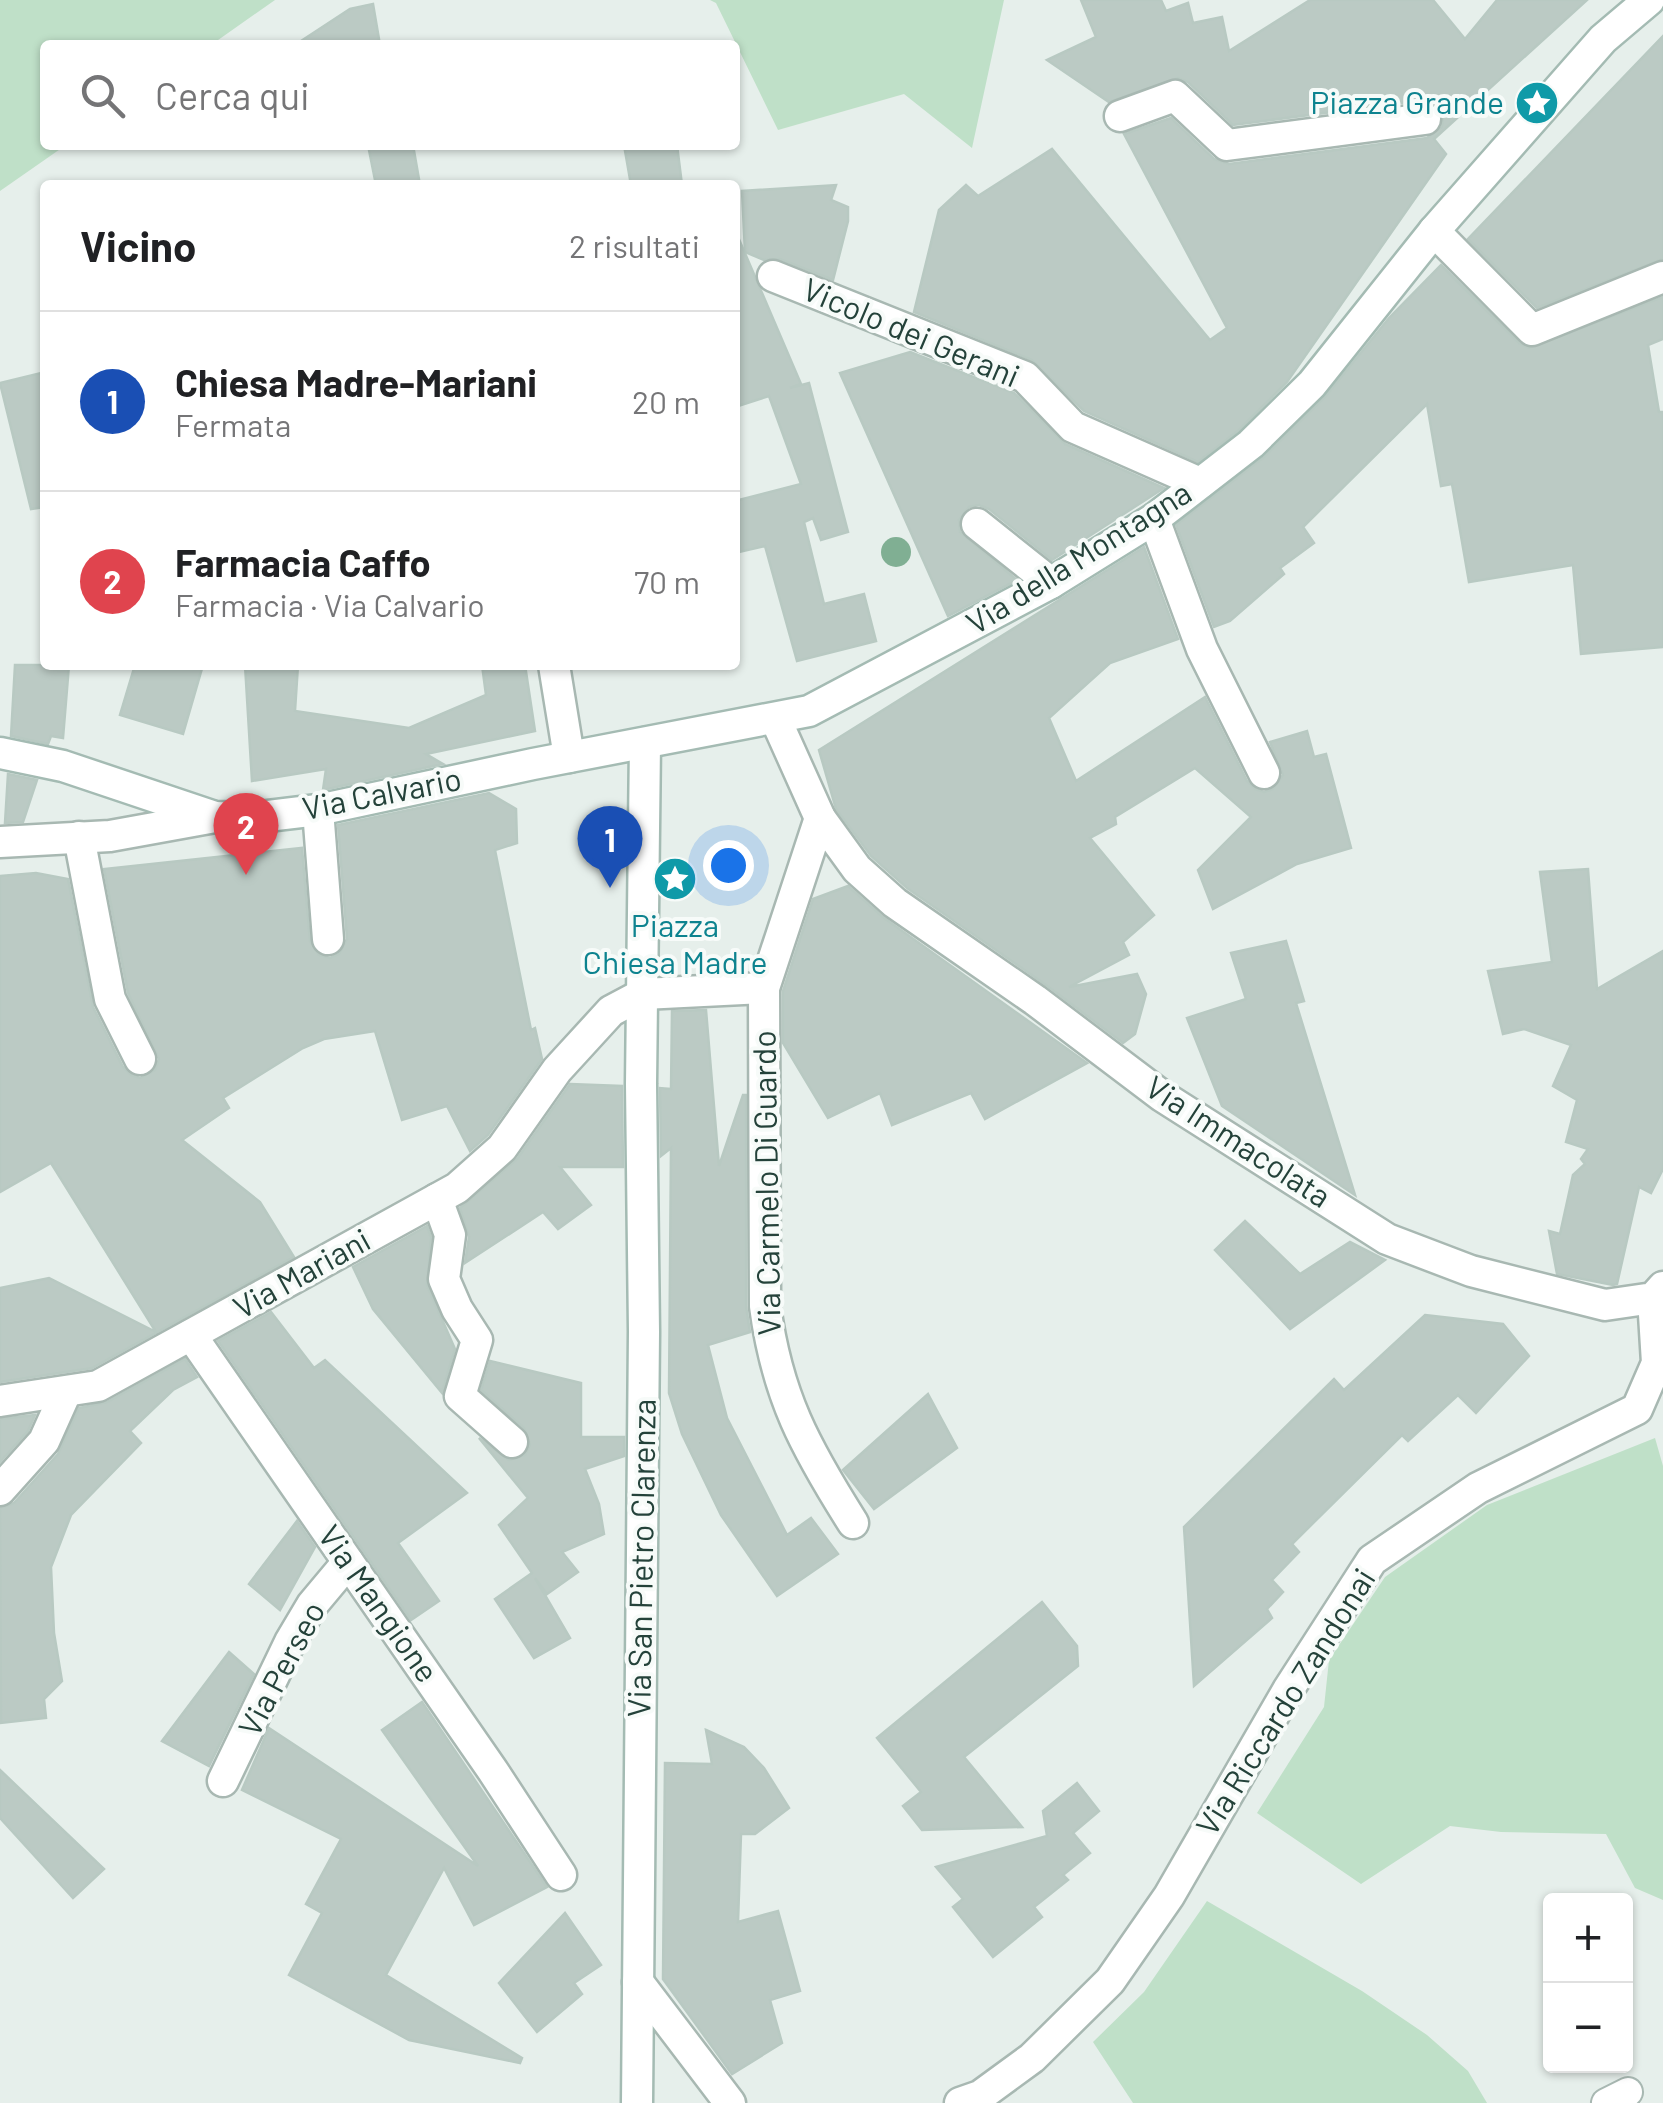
<!DOCTYPE html>
<html lang="it">
<meta charset="utf-8">
<style>
:root{--surface:#fff;--page:#f2f2f2;--text:#202124;--muted:#757577;--line:#e0e0e0;--accent:#ea580c}
body{margin:0;font-family:Barlow,sans-serif;background:var(--page);color:var(--text)}
.controls{position:absolute;right:30px;bottom:30px;display:grid;overflow:hidden;border-radius:10px;box-shadow:0 2px 8px #0004}
.controls button{width:90px;height:90px;display:grid;place-items:center;padding:0;border:0;border-bottom:2px solid var(--line);background:var(--surface);color:var(--text);font:50px sans-serif}
.you{position:absolute;left:728px;top:865px;width:35px;height:35px;margin:-25px;border:8px solid #fff;border-radius:50%;background:#1a73e8;box-shadow:0 0 0 15px #1a73e833}
.badge{display:grid;place-items:center;width:65px;height:65px;border-radius:50%;background:var(--accent);color:#fff;font-size:32px;font-weight:700}
.pin{position:absolute;translate:-50% -82px;filter:drop-shadow(0 2px 5px #0008)}
.pin::after{content:'';position:absolute;top:52px;width:35px;height:30px;background:inherit;clip-path:polygon(0 0,100% 0,50% 100%)}
.list{margin:0;padding:0;list-style:none}
h2{display:flex;justify-content:space-between;align-items:center;height:130px;margin:0;padding:0 40px;font-size:42px}
h2 small{font-size:32px;font-weight:400;color:var(--muted)}
.list li{display:grid;grid-template-columns:65px 1fr auto;gap:30px;align-items:center;box-sizing:border-box;height:180px;padding:0 40px;border-top:2px solid var(--line)}
.list b{display:block;font-size:38px;white-space:nowrap}
.list p{margin:0;font-size:32px;white-space:nowrap;color:var(--muted)}
.list em{font-size:32px;font-style:normal;color:var(--muted)}
.icon{flex:none;width:55px;height:55px;fill:none;stroke:currentColor;stroke-width:2;stroke-linecap:round;stroke-linejoin:round}
.map{position:relative;flex:none;width:1663px;height:2103px;overflow:hidden}
.search{position:absolute;background:var(--surface);box-shadow:0 2px 8px #0004;left:40px;top:40px;width:700px;height:110px;display:flex;align-items:center;gap:25px;box-sizing:border-box;padding:0 35px;border-radius:10px;color:var(--muted);font-size:38px}
.panel{position:absolute;background:var(--surface);box-shadow:0 2px 8px #0004;left:40px;top:180px;width:700px;height:490px;border-radius:10px}
.map>svg:first-child{display:block}
</style>
<div class="map">
<svg width="1663" height="2103" viewBox="0 0 1663 2103">
<rect width="100%" height="100%" fill="#e6efeb"/>
<g fill="#bfe0c8">
<polygon points="0,0 275,0 211,45 45,45 45,145 66,145 0,191"/>
<polygon points="710,0 1004,0 972,148 904,94 778,130 716,3"/>
<polygon points="1655,1438 1663,1466 1663,1900 1635,1888 1606,1834 1501,1832 1450,1826 1361,1884 1257,1813 1324,1707 1329,1660 1385,1577 1487,1505"/>
<polygon points="1207,1901 1362,1991 1427,2035 1468,2071 1487,2103 1133,2103 1093,2042 1144,1992"/>
</g>
<g fill="#bbcac4" stroke="#b8c9c2" stroke-width="2.5">
<polygon points="1081,0 1161,0 1166,11 1188,3 1193,23 1222,17 1229,51 1310,0 1433,0 1465,39 1497,0 1587,0 1434,139 1446,154 1287,382 1239,430 1198,462 1084,411 1032,360 914,312 939,210 966,185 978,196 1052,149 1210,340 1227,328 1124,134 1171,118 1214,159 1229,164 1427,138 1442,127 1443,116 1433,102 1423,100 1233,125 1188,82 1178,78 1109,102 1047,60 1096,37"/>
<polygon points="373,4 380,45 295,45 350,9"/>
<polygon points="1663,36 1663,259 1537,308 1468,239"/>
<polygon points="368,145 413,145 420,185 376,185"/>
<polygon points="624,145 677,145 682,185 631,185"/>
<polygon points="836,185 831,200 848,207 848,221 833,280 780,259 764,260 745,252 742,191"/>
<polygon points="735,230 801,384 790,388 809,383 848,532 821,540 813,518 804,522 824,604 864,594 876,641 797,661 765,546 735,553 735,501 801,484 769,396 735,407"/>
<polygon points="1441,265 1519,343 1529,348 1663,297 1663,339 1648,345 1659,412 1663,412 1663,647 1581,654 1573,565 1469,582 1452,484 1441,486 1427,404 1303,527 1314,543 1280,568 1284,574 1230,621 1214,627 1176,525 1264,457 1325,397 1389,318"/>
<polygon points="910,352 1014,393 1065,444 1164,488 1052,560 989,509 979,505 969,507 959,520 960,532 1017,580 948,616 840,373"/>
<polygon points="45,372 45,507 31,509 0,383"/>
<polygon points="1144,547 1178,639 1110,663 1049,718 1076,781 1205,697 1247,781 1255,789 1264,792 1273,789 1283,775 1270,742 1307,731 1314,757 1326,754 1351,848 1297,864 1213,909 1198,870 1251,817 1195,768 1115,817 1116,824 1090,838 1154,915 1123,942 1129,955 1069,987 1137,974 1146,994 1135,1034 1123,1043 1046,985 907,888 871,856 836,809 819,750"/>
<polygon points="15,665 69,665 63,738 51,736 48,744 11,736"/>
<polygon points="135,665 203,665 183,734 120,715"/>
<polygon points="245,665 298,665 295,711 409,728 486,695 482,665 525,665 535,731 426,754 443,764 323,790 326,769 252,781"/>
<polygon points="8,774 37,780 23,822 5,823"/>
<polygon points="489,793 516,809 517,843 495,850 531,1030 535,1028 542,1059 488,1135 470,1151 447,1106 402,1120 375,1031 324,1039 303,1048 223,1098 229,1108 182,1140 260,1202 294,1257 92,1368 0,1382 0,1288 49,1278 156,1332 51,1163 0,1192 0,876 36,873 68,879 93,1007 123,1067 131,1075 140,1078 155,1070 159,1059 128,993 104,869 302,848 310,941 319,955 330,958 339,954 347,939 338,825"/>
<polygon points="1588,869 1597,989 1663,951 1663,1169 1651,1193 1639,1187 1617,1284 1613,1285 1557,1274 1549,1231 1560,1234 1573,1175 1585,1164 1581,1159 1588,1149 1566,1142 1577,1100 1553,1086 1571,1045 1524,1029 1503,1034 1488,971 1552,962 1540,872"/>
<polygon points="848,886 884,918 1087,1063 985,1119 971,1093 892,1125 880,1093 828,1118 783,1043 783,991 813,899"/>
<polygon points="1286,941 1304,1001 1296,1003 1355,1195 1222,1106 1187,1018 1246,999 1231,953"/>
<polygon points="706,1010 719,1166 743,1095 746,1095 746,1306 750,1332 708,1345 727,1418 787,1535 811,1518 838,1554 777,1596 721,1515 682,1434 669,1393 671,1148 661,1156 660,1088 671,1089 672,1011"/>
<polygon points="570,1084 622,1086 623,1167 560,1167 591,1205 558,1229 543,1212 465,1263 469,1237 460,1208 517,1159"/>
<polygon points="1245,1221 1300,1274 1350,1242 1385,1260 1290,1329 1215,1250"/>
<polygon points="427,1226 431,1237 427,1285 455,1349 442,1393 373,1309 353,1267"/>
<polygon points="271,1312 314,1368 325,1360 467,1493 398,1543 439,1601 411,1620 218,1341"/>
<polygon points="1425,1315 1503,1324 1529,1356 1476,1413 1458,1395 1408,1441 1402,1435 1292,1544 1299,1552 1272,1580 1283,1592 1267,1609 1272,1618 1194,1686 1184,1527 1334,1379 1344,1390"/>
<polygon points="185,1359 197,1377 173,1390 130,1431 141,1443 71,1515 51,1567 54,1633 62,1681 44,1699 46,1718 1,1723 0,1508 14,1503 58,1454 79,1408 107,1402"/>
<polygon points="490,1361 581,1383 581,1437 624,1437 624,1456 585,1469 599,1504 604,1534 562,1552 578,1572 547,1594 535,1578 570,1638 534,1658 495,1599 532,1573 499,1525 528,1498 479,1438 509,1460 525,1455 530,1445 524,1428 481,1390"/>
<polygon points="928,1394 957,1448 874,1509 843,1470"/>
<polygon points="35,1415 28,1431 0,1462 0,1419"/>
<polygon points="297,1521 315,1547 280,1610 249,1584"/>
<polygon points="1042,1602 1077,1646 1078,1666 964,1757 1022,1827 922,1830 903,1806 921,1792 877,1738"/>
<polygon points="229,1652 254,1674 209,1766 162,1741"/>
<polygon points="422,1702 547,1887 474,1925 444,1868 386,1975 522,2058 520,2063 409,2040 289,1975 322,1913 306,1904 341,1839 242,1790 269,1728 478,1866 382,1730"/>
<polygon points="706,1730 744,1747 764,1768 789,1808 755,1834 741,1834 738,1922 778,1911 800,1991 770,2000 782,2043 732,2074 663,1979 665,1763 712,1764"/>
<polygon points="0,1770 104,1869 73,1898 0,1818"/>
<polygon points="1077,1783 1099,1811 1073,1833 1090,1853 1063,1875 1068,1880 1034,1907 1042,1917 993,1957 953,1907 963,1899 936,1867 1047,1836 1043,1811"/>
<polygon points="565,1913 601,1965 574,1983 582,1994 537,2032 499,1983"/>
</g>
<g fill="none" stroke-linecap="round" stroke-linejoin="round">
<g stroke="#a8b8b2" stroke-width="32">
<polyline id="service" points="1606,2103 1628,2092"/>
</g>
<g stroke="#a8b8b2" stroke-width="35">
<g id="pedestrian">
<polyline points="1120,116 1175,96 1227,145 1425,119"/>
<polyline points="977,524 1051,583"/>
</g>
</g>
<g stroke="#a8b8b2" stroke-width="35">
<g id="minor">
<polyline points="1434,231 1532,330 1663,277"/>
<polyline points="773,276 1025,377 1073,427 1200,483"/>
<polyline points="1154,519 1202,649 1264,773"/>
<polyline points="554,665 569,757"/>
<polyline points="318,810 328,939"/>
<path d="M820 818 764 988 765 1306C777 1396 805 1447 853 1523"/>
<polyline points="79,837 110,999 140,1059"/>
<polyline points="0,842 110,836 215,817"/>
<polyline points="437,1199 450,1235 444,1279 457,1309 477,1340 460,1396 512,1442"/>
<polyline points="191,1335 493,1771 561,1875"/>
<polyline points="0,1401 98,1386 457,1188 502,1148 557,1070 611,1011 643,994 764,988"/>
<polyline points="0,1490 44,1441 66,1392"/>
<polyline points="223,1781 290,1642 312,1605 348,1562"/>
<polyline points="638,1982 730,2103"/>
<polyline points="960,2103 980,2096 1032,2058 1110,1981 1169,1896 1288,1690 1372,1560 1478,1488 1637,1409 1657,1363 1653,1298"/>
</g>
</g>
<g stroke="#a8b8b2" stroke-width="35">
<polyline id="tertiary" points="776,720 820,818 857,869 895,903 1035,1000 1162,1096 1387,1239 1471,1271 1605,1305 1653,1298 1663,1287"/>
</g>
<g stroke="#a4bbb3" stroke-width="35">
<g id="secondary">
<polyline points="0,753 63,766 215,817 251,818 318,810 533,764 809,711 1051,583 1154,519 1251,444 1312,384 1434,231 1603,39 1649,0"/>
<polyline points="637,2103 644,1332 641,1084 645,743"/>
</g>
</g>
<use href="#service" stroke="#fff" stroke-width="28"/>
<use href="#pedestrian" stroke="#fff" stroke-width="30"/>
<use href="#minor" stroke="#fff" stroke-width="30"/>
<use href="#tertiary" stroke="#fff" stroke-width="30"/>
<use href="#secondary" stroke="#fff" stroke-width="30"/>
</g>
<circle fill="#80af93" cx="896" cy="552" r="15"/>
<defs>
<g id="sight-disc" transform="scale(2.25)"><circle r="9.5" fill="#0f9aa8" stroke="#f7fbf9"/><path d="M0-6L1.8-2.2L6-1.7L2.9 1.2L3.7 5.4L0 3.3L-3.7 5.4L-2.9 1.2L-6-1.7L-1.8-2.2Z" fill="#fff"/></g>
</defs>
<g fill-rule="evenodd">
<use href="#sight-disc" x="1537" y="103"/>
<use href="#sight-disc" x="675" y="879"/>
</g>
<g text-anchor="middle" stroke-width="8" stroke-linejoin="round" paint-order="stroke">
<g font-size="32" fill="#0d838f" stroke="#f7fbf9" text-anchor="end">
<text x="1504" y="114">Piazza Grande</text>
<text x="675" y="937" text-anchor="middle">Piazza<tspan x="675" dy="37">Chiesa Madre</tspan></text>
</g>
<g font-size="32" fill="#24423a" stroke="#f7fbf9">
<text transform="translate(911 333) rotate(23)" y="11">Vicolo dei Gerani</text>
<text transform="translate(1079 558) rotate(-32)" y="11">Via della Montagna</text>
<text transform="translate(382 794) rotate(-11)" y="11">Via Calvario</text>
<text transform="translate(1238 1142) rotate(33)" y="11">Via Immacolata</text>
<text transform="translate(767 1183) rotate(-91)" y="11">Via Carmelo Di Guardo</text>
<text transform="translate(302 1274) rotate(-29)" y="11">Via Mariani</text>
<text transform="translate(642 1558) rotate(-89)" y="11">Via San Pietro Clarenza</text>
<text transform="translate(378 1604) rotate(55)" y="11">Via Mangione</text>
<text transform="translate(282 1669) rotate(-62)" y="11">Via Perseo</text>
<text transform="translate(1286 1702) rotate(-58)" y="11">Via Riccardo Zandonai</text>
</g>
</g>
</svg>
<div class="controls">
<button>+</button>
<button>−</button>
</div>
<div class="you"></div>
<div class="pin badge" style="left:610px;top:888px;background:#1a4fb4">1</div>
<div class="pin badge" style="left:246px;top:875px;background:#e0444e">2</div>
<div class="search"><svg class="icon" aria-label="search" viewBox="0 0 24 24"><circle cx="10" cy="10" r="6"/><path d="M15 15l6 6"/></svg>Cerca qui</div>
<section class="panel">
<h2>Vicino<small>2 risultati</small></h2>
<ul class="list">
<li><span class="badge" style="background:#1a4fb4">1</span><div><b>Chiesa Madre-Mariani</b><p>Fermata</p></div><em>20 m</em></li>
<li><span class="badge" style="background:#e0444e">2</span><div><b>Farmacia Caffo</b><p>Farmacia · Via Calvario</p></div><em>70 m</em></li>
</ul>
</section>
</div>
